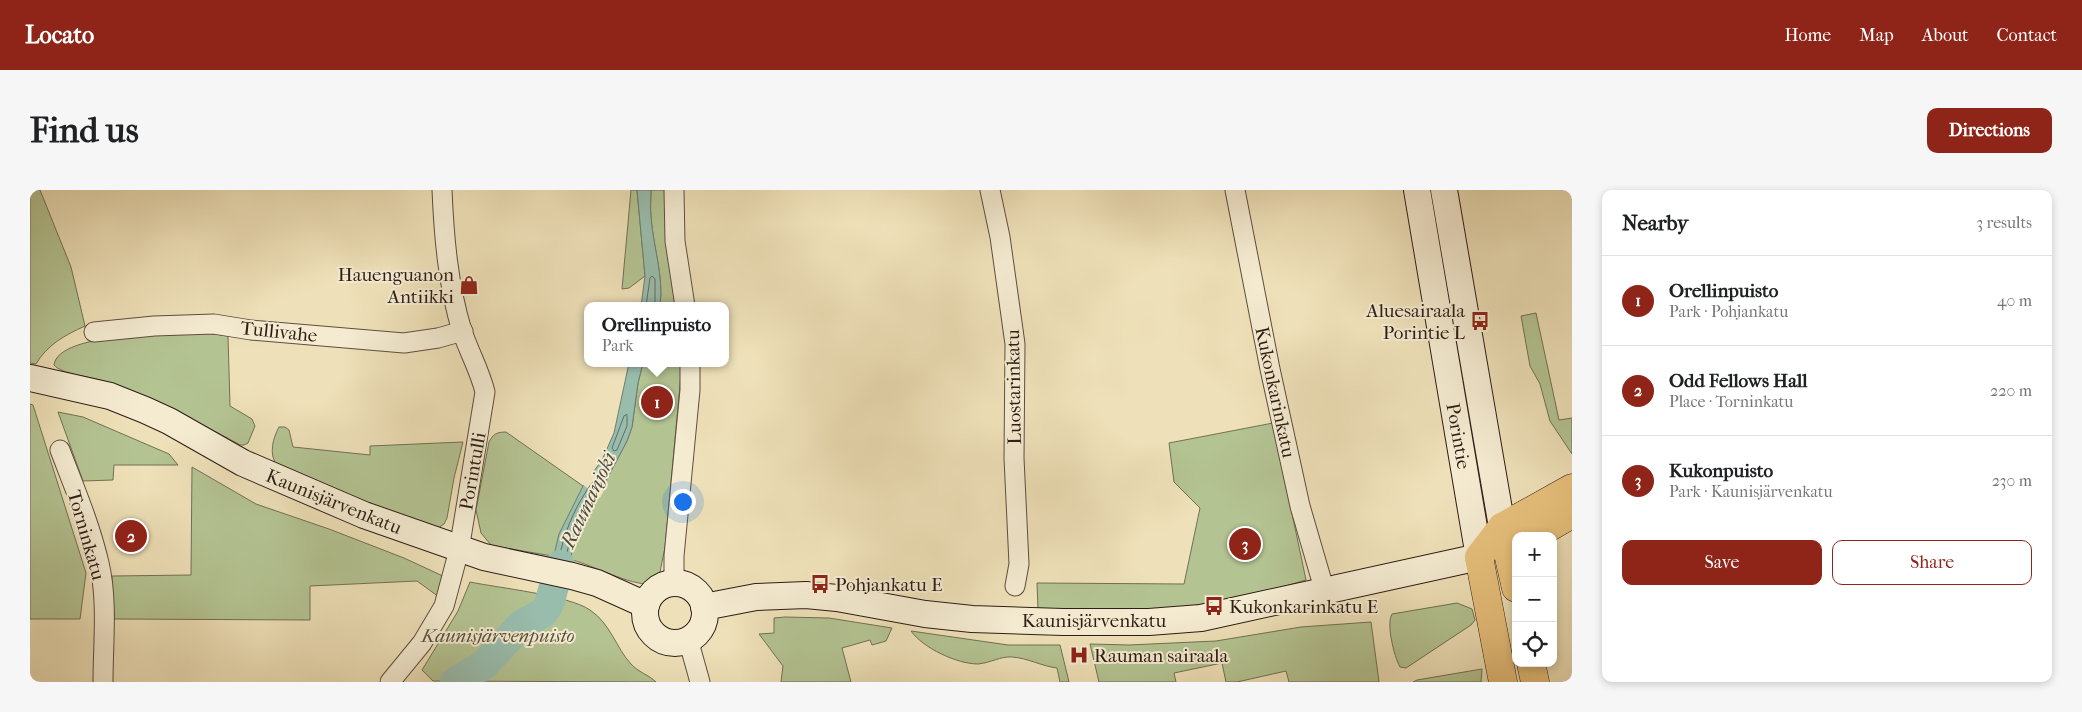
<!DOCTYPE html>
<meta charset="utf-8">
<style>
:root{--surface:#fff;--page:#f6f6f6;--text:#202124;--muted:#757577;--line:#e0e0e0;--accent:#8f2418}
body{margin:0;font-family:"IM FELL French Canon",serif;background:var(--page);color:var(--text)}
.controls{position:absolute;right:15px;bottom:15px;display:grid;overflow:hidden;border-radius:10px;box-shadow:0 2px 8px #0003}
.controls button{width:45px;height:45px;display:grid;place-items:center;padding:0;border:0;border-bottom:1px solid var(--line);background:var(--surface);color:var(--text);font:25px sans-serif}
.you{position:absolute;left:652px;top:311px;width:18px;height:18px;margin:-12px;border:4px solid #fff;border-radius:50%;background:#1a73e8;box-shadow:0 0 0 8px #1a73e833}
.badge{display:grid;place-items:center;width:32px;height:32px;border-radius:50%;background:var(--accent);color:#fff;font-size:16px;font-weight:700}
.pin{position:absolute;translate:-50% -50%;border:2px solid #fff;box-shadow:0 1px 5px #0006}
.popup{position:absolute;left:554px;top:112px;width:145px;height:65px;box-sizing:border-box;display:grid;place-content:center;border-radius:10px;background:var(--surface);filter:drop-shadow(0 1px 4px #0005);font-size:16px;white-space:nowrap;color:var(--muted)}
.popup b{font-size:19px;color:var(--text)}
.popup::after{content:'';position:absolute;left:50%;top:100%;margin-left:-10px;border:10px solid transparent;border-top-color:var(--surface)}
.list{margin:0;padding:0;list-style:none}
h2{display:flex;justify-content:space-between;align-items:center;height:65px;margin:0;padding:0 20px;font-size:21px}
h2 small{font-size:16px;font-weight:400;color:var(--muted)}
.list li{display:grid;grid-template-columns:32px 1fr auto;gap:15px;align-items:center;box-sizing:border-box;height:90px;padding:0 20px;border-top:1px solid var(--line)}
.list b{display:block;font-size:19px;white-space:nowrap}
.list p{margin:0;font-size:16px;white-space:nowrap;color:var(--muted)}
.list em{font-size:16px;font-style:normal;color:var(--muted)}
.actions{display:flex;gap:10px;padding:15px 20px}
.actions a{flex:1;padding:11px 0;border:1px solid var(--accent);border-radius:10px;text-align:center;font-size:18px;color:var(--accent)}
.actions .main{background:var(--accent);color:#fff}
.icon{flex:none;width:28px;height:28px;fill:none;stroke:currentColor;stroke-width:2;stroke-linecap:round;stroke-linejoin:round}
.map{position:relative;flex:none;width:1542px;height:492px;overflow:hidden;border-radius:10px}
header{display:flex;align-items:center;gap:30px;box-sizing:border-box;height:70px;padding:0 25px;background:var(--accent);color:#fff}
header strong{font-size:24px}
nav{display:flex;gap:28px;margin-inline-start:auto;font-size:18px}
.intro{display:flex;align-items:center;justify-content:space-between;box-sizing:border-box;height:120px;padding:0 30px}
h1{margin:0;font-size:35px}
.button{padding:12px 22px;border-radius:10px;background:var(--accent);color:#fff;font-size:18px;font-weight:700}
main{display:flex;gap:30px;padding:0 30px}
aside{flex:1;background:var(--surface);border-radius:10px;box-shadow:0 2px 8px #0003}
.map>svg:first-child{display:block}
</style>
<header>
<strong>Locato</strong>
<nav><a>Home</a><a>Map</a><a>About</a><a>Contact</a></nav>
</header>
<div class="intro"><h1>Find us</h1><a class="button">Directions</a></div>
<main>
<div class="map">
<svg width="1542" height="492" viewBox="0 0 1542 492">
<rect width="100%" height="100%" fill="#eee0b8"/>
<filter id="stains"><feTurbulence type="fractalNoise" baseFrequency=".004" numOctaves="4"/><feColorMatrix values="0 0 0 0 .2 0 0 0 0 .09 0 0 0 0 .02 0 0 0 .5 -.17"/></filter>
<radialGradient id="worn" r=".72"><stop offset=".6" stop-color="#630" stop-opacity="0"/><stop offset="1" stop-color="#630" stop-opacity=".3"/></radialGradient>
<g fill="#b4c392" stroke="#717054">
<path d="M0 0H10L41 77 55 136C35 145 17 155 6 174L0 173Z"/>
<polygon points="601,0 607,0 615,86 599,98 592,99"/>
<path d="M621 0H637L646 116H630C634 86 623 57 621 27 620 18 621 9 621 0Z"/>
<polygon points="1506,123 1529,230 1542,228 1542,264 1520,231 1510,194 1500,176 1491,126"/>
<path d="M177 143 198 146 200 216 222 229 225 236 218 253 214 255H210C166 231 122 208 74 191 62 187 31 184 24 175 28 141 150 144 177 143Z"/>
<path d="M613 173H652L635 357 630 382 620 394C599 395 565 376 542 370 516 364 488 361 461 355L451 343 446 320 459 252C463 244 467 242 476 242L553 296 566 309 597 251 602 237 608 193Z"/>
<polygon points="0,214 3,215 56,383 50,429 0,429"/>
<polygon points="28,222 53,227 139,264 148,275 84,275 83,290 53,291"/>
<path d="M1243 233 1276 390C1236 402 1195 412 1153 417 1105 422 1056 420 1008 419L1007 393 1154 394 1170 318 1144 292 1139 253Z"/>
<path d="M249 237H255L259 240 263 257 340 265V256L433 252 424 288 417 328 414 334 408 338 355 322 246 274C239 263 243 248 249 237Z"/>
<polygon points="162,277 226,314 299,339 374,368 415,387 409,407 387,391 280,396 280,430 84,429 82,386 161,385"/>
<path d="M440 392C469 398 538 405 560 420 581 434 586 458 601 474 608 482 619 485 626 492L403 491 392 480 428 421Z"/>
<path d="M1427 413 1442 419 1445 430 1441 435 1376 478 1370 477C1364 466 1356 434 1362 424Z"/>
<polygon points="755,427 799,428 862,438 856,451 842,455 840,450 812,458 821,492 751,492 753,476 729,444 744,443 744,428"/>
<polygon points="1341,432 1349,492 1259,492 1256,481 1207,492 1196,492 1192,473 1144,483 1146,492 1069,492 1060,454 1099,455 1186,451 1271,437"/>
<path d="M881 441 978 455H1030L1039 492H1030L1027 478C1011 476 998 468 982 467 971 466 960 473 948 474 927 474 893 458 881 441Z"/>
<polygon points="1452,479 1451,492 1383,492 1387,490"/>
</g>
<g fill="#99bdad" stroke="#6e7d70">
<path d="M607 0H621C621 9 620 18 621 27 623 57 634 86 630 116H611L615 86Z"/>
<polygon points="599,173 613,173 608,193 602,237 597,251 566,310 548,337 540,370 529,405 519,414 517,394 529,344 553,296 572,270 584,243"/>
</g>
<polygon fill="#eee0b8" points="562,281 578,293 570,308 552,294"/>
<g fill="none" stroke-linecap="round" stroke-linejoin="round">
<g stroke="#646d61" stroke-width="1">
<polyline points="616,116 620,88 622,86 625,89 625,116"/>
<polygon points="597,225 597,236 587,260 584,261 582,258 594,226"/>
<path d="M529 369C534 343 543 322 557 300 561 293 567 288 571 281L573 280 575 283 572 288 544 335 535 370"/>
</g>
<polyline stroke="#99bdad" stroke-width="30" points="425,492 454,475 492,434 513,423 519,414 530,375"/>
<g stroke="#5e4e3e" stroke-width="21">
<g id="street">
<polyline points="644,0 645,51 655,116"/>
<polyline points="960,0 970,47 985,154 984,268 989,374 985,396"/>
<polyline points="1205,0 1240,179 1270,316 1295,402"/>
<polyline points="64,142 124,136 184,134 221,140 374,153 408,148 433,141"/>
<path d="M30 260C44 297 60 334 69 373 78 411 73 453 73 492"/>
<polyline points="644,394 644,366 660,200 660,173"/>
<polyline points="658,449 670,492"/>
<path d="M360 492 392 453 414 416 429 360 455 202C450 181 439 162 432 141 418 95 414 47 412 0"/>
</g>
</g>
<g stroke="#2e1d15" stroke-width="28">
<g id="secondary">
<polyline points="1414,0 1472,337"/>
<polyline points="0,188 80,206 115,220 139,231 213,273 334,325 454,367 542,386 567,393 616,415"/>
<circle cx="645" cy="423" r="30"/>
<polyline points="674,417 726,407 776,405 807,408 895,424 942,429 1033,432 1119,432 1171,428 1449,367 1387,0"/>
</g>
</g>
<g stroke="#2e1d15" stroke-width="29">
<g id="highway">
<polyline points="1472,337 1486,398"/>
<polyline points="1504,346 1542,324"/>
<polyline points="1449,367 1473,492"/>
<polyline points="1449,367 1472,337 1542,298"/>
<polyline points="1501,473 1505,492"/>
</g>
</g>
<use href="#street" stroke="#f4ebd1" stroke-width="19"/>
<use href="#secondary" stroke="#f4ebd1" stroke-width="26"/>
<use href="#highway" stroke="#e7c07c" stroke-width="28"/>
</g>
<defs>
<g id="shop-bare" transform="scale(1.5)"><path d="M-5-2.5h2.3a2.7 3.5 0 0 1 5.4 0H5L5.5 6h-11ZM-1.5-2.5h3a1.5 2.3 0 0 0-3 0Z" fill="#8f2418" stroke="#f4ebd1" stroke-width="2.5" paint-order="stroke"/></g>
<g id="bus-bare" transform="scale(1.5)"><path d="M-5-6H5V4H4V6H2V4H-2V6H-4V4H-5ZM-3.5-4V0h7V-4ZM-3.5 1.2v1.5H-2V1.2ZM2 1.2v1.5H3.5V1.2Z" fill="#8f2418" stroke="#f4ebd1" stroke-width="2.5" paint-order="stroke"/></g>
<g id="hospital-bare" transform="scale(1.5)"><path d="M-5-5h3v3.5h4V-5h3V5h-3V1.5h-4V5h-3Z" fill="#8f2418" stroke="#f4ebd1" stroke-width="2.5" paint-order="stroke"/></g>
</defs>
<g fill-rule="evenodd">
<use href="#shop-bare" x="439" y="95"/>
<use href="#bus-bare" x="1450" y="131"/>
<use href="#bus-bare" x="790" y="394"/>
<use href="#bus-bare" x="1184" y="416"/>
<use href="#hospital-bare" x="1049" y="465"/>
</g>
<g text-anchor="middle" stroke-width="4" stroke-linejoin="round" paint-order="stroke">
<g font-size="19" fill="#2e1d15" stroke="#f4ebd1" text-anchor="start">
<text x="424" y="91" text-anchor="end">Hauenguanon<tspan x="424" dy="22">Antiikki</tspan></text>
<text x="1435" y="127" text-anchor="end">Aluesairaala<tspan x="1435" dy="22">Porintie L</tspan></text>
<text x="805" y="401">Pohjankatu E</text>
<text x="1199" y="423">Kukonkarinkatu E</text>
<text x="1064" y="472">Rauman sairaala</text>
</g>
<g font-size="19" fill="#2e1d15" stroke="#f4ebd1">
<text transform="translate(249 141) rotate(6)" y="7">Tullivahe</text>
<text transform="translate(983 197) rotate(-91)" y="7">Luostarinkatu</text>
<text transform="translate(1246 202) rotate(78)" y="7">Kukonkarinkatu</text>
<text transform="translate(1429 246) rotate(80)" y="7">Porintie</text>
<text transform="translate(442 281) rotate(-80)" y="7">Porintulli</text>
<text transform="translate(304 311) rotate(22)" y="7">Kaunisjärvenkatu</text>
<text transform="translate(57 345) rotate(74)" y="7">Torninkatu</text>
<text x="1064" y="437">Kaunisjärvenkatu</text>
</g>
<g font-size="19" font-style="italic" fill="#564f3a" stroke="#f4ebd1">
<text x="468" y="452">Kaunisjärvenpuisto</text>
</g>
<g font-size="20" font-style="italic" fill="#4e4d43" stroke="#f4ebd1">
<text transform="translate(558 310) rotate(-65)" y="7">Raumanjoki</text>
</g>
</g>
<rect width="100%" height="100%" filter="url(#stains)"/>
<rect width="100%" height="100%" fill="url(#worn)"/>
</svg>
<div class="controls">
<button>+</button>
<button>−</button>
<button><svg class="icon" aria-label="locate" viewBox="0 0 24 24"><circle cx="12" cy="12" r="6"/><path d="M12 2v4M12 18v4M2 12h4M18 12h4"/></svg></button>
</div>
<div class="you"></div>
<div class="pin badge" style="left:627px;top:212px">1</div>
<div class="popup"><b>Orellinpuisto</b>Park</div>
<div class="pin badge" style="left:101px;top:346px">2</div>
<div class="pin badge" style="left:1215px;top:354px">3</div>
</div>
<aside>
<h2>Nearby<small>3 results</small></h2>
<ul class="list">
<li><span class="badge">1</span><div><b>Orellinpuisto</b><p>Park · Pohjankatu</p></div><em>40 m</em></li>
<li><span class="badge">2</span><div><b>Odd Fellows Hall</b><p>Place · Torninkatu</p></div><em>220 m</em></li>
<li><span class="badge">3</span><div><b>Kukonpuisto</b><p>Park · Kaunisjärvenkatu</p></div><em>230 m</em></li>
</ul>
<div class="actions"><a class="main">Save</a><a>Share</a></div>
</aside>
</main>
